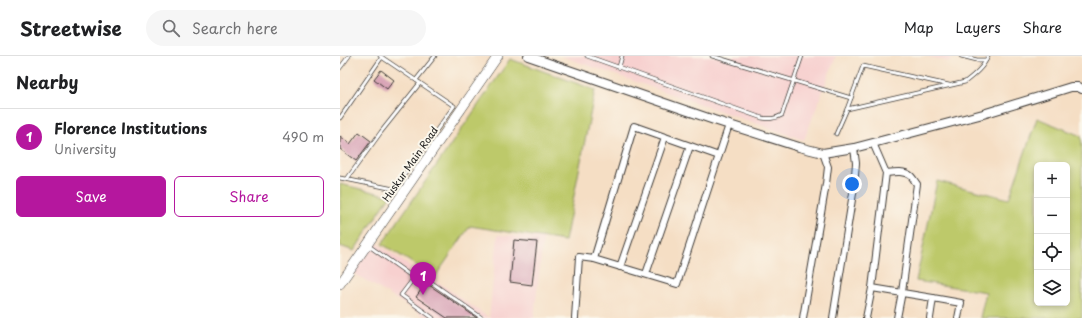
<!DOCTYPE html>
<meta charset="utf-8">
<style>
:root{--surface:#fff;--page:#f6f6f6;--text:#202124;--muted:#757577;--line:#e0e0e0;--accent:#b5179e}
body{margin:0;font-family:"Playpen Sans",sans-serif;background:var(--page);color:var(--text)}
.controls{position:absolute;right:12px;bottom:12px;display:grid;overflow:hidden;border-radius:6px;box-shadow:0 2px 6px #0003}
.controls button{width:36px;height:36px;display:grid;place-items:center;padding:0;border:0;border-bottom:1px solid var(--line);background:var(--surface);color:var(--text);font:20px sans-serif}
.you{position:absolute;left:512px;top:128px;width:14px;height:14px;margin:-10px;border:3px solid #fff;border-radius:50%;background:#1a73e8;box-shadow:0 0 0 6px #1a73e833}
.badge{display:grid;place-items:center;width:26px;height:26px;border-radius:50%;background:var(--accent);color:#fff;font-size:13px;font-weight:700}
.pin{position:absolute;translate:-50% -33px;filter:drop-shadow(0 1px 2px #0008)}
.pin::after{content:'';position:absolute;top:21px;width:14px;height:12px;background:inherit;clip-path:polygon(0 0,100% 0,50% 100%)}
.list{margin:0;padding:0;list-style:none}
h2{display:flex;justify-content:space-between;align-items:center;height:52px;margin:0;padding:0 16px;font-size:17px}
h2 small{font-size:13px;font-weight:400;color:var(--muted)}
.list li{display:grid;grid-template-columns:26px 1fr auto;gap:12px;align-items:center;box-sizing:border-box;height:56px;padding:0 16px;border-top:1px solid var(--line)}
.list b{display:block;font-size:15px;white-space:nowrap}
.list p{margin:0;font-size:13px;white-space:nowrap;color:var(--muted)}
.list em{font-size:13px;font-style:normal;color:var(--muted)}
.actions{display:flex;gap:8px;padding:12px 16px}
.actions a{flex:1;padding:9px 0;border:1px solid var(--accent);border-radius:6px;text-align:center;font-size:14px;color:var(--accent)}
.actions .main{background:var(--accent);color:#fff}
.icon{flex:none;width:22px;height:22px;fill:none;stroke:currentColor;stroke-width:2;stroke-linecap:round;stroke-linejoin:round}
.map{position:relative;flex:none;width:742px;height:262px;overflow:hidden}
header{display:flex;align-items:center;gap:24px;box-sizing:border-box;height:56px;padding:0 20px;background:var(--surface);border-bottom:1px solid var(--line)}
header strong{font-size:19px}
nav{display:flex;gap:22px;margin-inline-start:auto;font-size:14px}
.search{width:280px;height:36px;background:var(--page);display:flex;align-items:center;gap:10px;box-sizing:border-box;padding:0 14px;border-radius:22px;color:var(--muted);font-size:15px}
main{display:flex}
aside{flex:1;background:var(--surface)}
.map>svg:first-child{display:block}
</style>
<header>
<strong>Streetwise</strong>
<div class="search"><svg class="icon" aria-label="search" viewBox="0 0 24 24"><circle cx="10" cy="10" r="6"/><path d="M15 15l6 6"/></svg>Search here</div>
<nav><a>Map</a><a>Layers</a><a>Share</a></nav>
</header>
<main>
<aside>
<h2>Nearby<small></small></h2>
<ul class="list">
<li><span class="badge">1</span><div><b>Florence Institutions</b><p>University</p></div><em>490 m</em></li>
</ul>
<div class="actions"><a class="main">Save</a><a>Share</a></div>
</aside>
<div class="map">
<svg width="742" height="262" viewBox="0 0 742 262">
<rect width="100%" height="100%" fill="#fbf7ec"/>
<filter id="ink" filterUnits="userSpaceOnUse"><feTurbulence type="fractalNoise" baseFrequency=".025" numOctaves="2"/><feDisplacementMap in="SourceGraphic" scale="8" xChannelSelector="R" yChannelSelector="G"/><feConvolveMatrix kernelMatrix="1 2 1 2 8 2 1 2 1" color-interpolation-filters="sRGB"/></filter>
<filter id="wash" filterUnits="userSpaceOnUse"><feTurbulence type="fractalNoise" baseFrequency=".012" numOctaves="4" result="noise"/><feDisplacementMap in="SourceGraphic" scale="16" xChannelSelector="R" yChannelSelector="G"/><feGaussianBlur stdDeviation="0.9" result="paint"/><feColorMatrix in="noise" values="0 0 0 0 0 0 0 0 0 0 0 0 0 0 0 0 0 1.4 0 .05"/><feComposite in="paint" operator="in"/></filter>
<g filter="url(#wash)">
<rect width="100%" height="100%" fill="#f5dec4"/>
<g fill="#f7d0cf">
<polygon points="221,0 496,0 464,84"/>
<polygon points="585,0 613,0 610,6"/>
<polygon points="158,179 203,182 194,262 149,262"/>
<polygon points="35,186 74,213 77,211 149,262 87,262 12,216"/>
</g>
<g fill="#bdc96b" stroke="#6c7244" fill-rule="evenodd">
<polygon points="170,3 255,34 225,185 130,170 95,221 42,188"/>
<path d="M697 62 741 80 742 89V262H640L646 236 576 225 597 125 669 143ZM697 109H727V247H697Z"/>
<polygon points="0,128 50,140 14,195 0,190"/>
</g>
<g id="blocks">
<g fill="#d69eb2">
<polygon points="41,14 54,24 47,33 34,23"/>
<polygon points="19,76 31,85 16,105 0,93 0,80 10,88"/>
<polygon points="174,184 197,186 192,229 170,226"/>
<polygon points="86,227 104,239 137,262 107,262 76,241"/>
</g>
</g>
</g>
<g filter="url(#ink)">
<use href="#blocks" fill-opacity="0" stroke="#3d3935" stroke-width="1"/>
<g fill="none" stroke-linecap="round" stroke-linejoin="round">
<g stroke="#3d3935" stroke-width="4.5">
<g id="service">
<polyline points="40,0 114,50"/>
<path d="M247 0 422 62C430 63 435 63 442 59L462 0"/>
<polyline points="372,0 511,42"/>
<polyline points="621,0 637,4 646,4"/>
<polyline points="279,11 282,0"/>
<polyline points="0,12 9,0"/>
<polyline points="76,24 95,0"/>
<polyline points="507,53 523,10 609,29"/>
<polyline points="0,62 42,1"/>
<path d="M496 78 507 53 625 26C634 19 644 11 648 0"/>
<polyline points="0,122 54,133 114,50"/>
<polyline points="7,123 41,76 80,27"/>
<polyline points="29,190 74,222 78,217 142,262"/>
<polyline points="74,222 61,239 93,262"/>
</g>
</g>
<g stroke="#3d3935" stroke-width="8">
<g id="minor">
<polyline points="379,100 294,70 254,203 337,228 385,81 389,69"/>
<path d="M546 117C554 116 564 114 571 120 573 122 575 126 577 128L562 236 557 262"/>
<polyline points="280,211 325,81"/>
<polyline points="306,218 350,90"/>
<polyline points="532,232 593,242 590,262"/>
<polyline points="593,242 621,247 618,262"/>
<polyline points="235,262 239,201 254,203"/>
<polyline points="463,262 486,128 488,111 483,97"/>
<polyline points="493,262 514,131 516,107 514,92"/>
<polyline points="526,262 532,232 546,117 533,87"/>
</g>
</g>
<g stroke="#3d3935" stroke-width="10">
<polyline id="tertiary" points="188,0 374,64 459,91 483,97 514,92 643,58 731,31 738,31 742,33"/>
</g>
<g stroke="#3d3935" stroke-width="10">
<polyline id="secondary" points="0,228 158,0"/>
</g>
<use href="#service" stroke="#fff" stroke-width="3"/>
<use href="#minor" stroke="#fff" stroke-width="6"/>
<use href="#tertiary" stroke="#fff" stroke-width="8"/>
<use href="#secondary" stroke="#fff" stroke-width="9"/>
</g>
</g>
<g text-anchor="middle" stroke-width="4" stroke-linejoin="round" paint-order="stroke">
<g font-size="10" fill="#1c1c1c" stroke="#fbf7ec">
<text transform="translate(70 108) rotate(-55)" y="4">Huskur Main Road</text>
</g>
</g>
</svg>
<div class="controls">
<button>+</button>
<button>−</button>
<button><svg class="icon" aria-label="locate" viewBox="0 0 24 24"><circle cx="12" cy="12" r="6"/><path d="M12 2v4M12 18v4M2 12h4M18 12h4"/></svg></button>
<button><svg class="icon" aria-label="layers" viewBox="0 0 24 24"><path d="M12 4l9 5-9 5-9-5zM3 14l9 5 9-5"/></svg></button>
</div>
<div class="you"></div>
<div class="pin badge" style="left:83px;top:239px">1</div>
</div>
</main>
